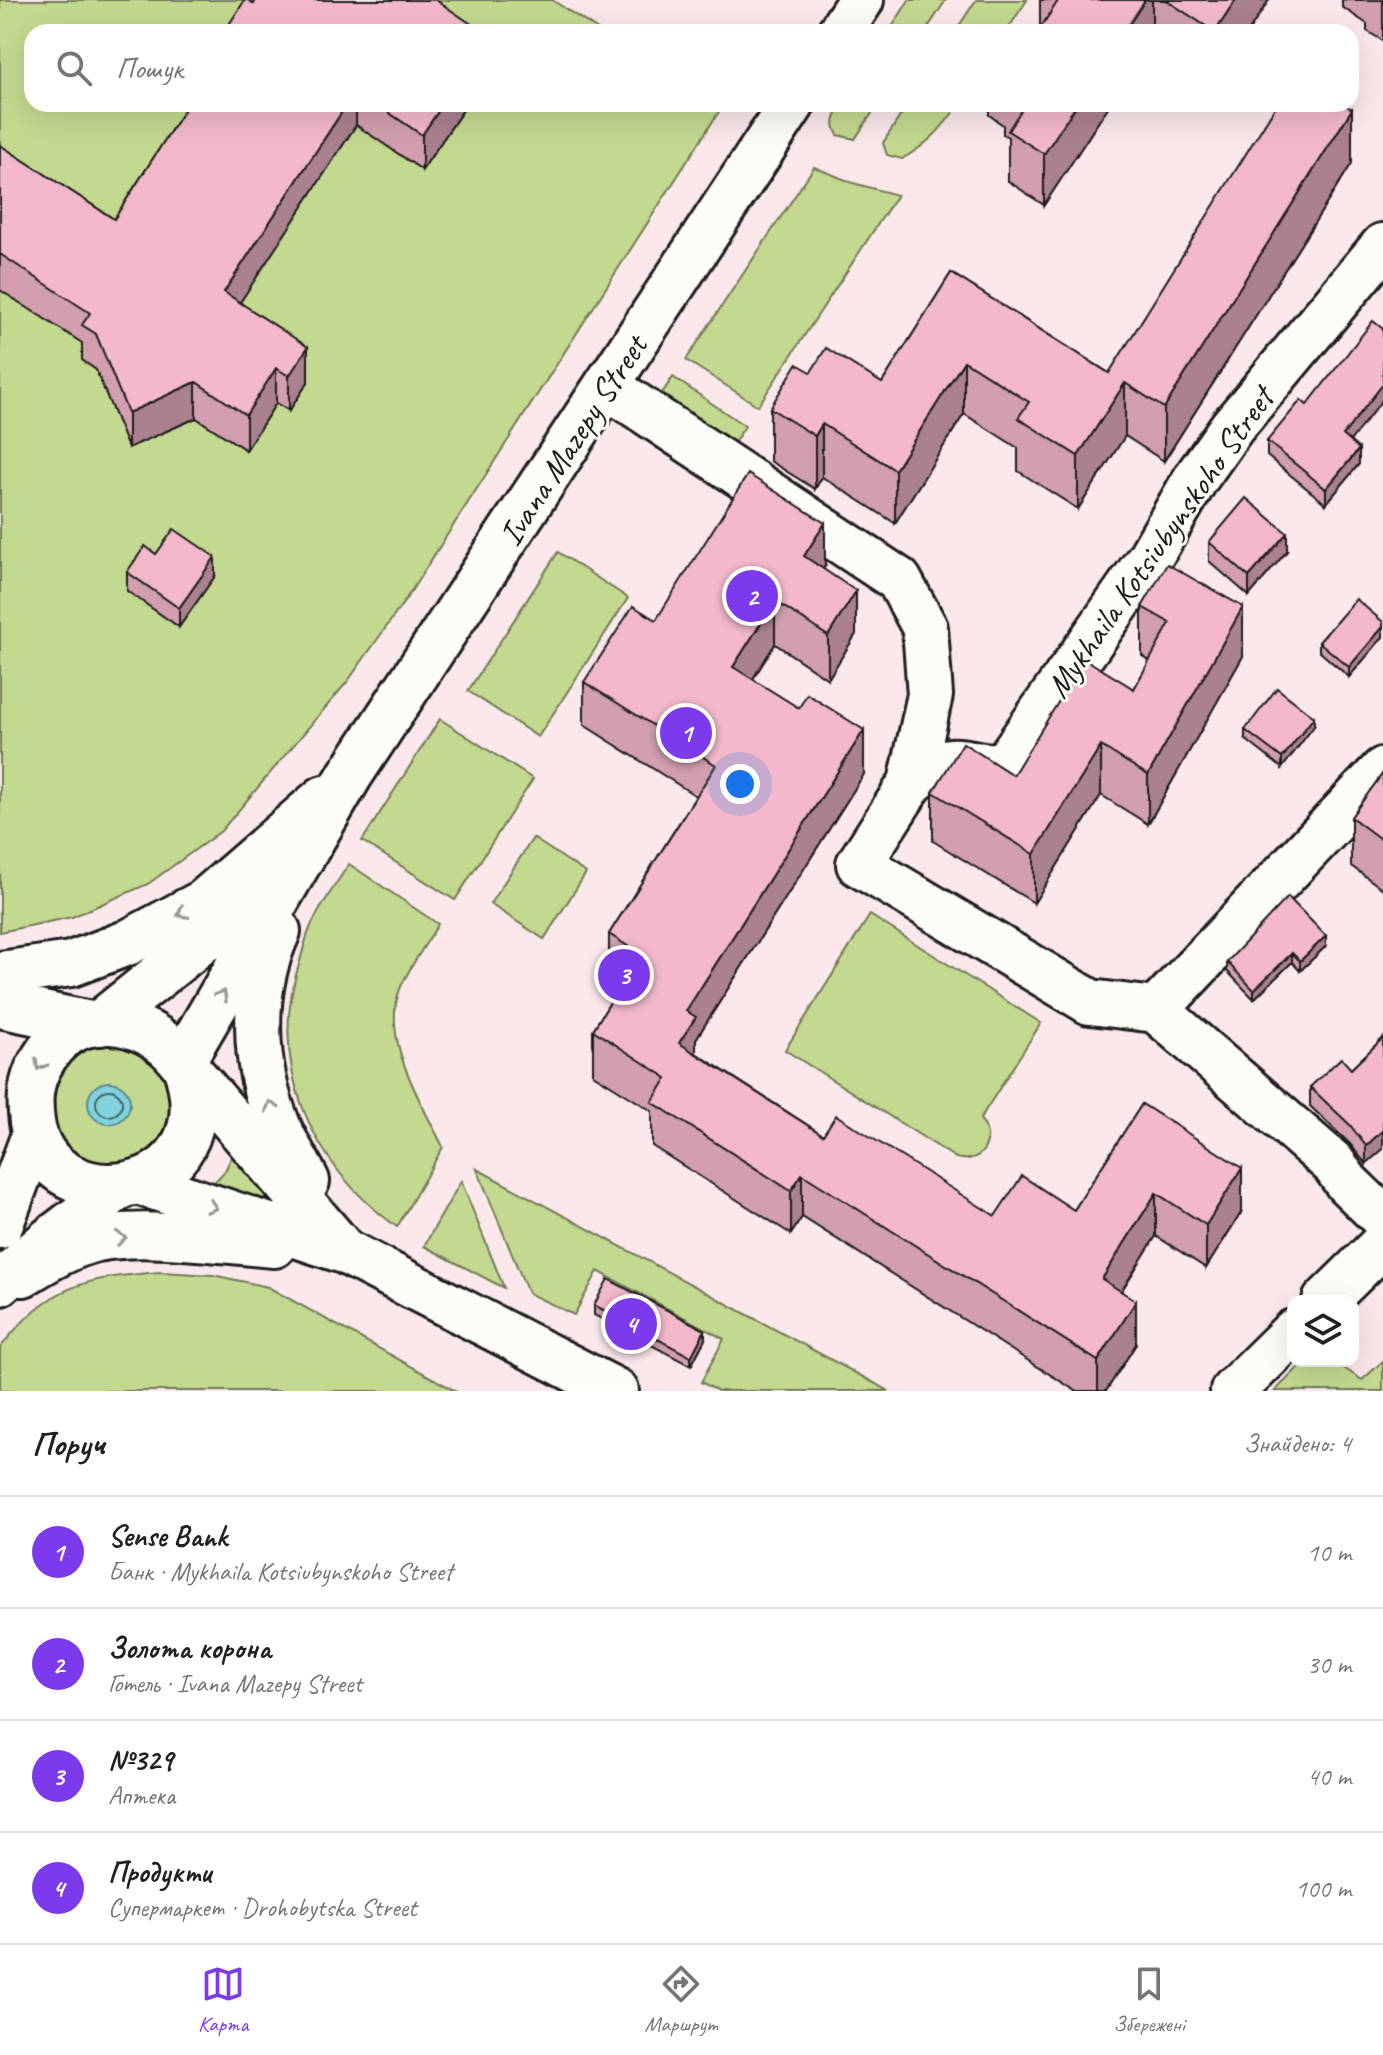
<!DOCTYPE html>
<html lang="uk">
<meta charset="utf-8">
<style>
:root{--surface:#fff;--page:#f6f6f6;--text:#202124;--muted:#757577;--line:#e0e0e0;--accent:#7c3aed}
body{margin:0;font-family:Caveat,sans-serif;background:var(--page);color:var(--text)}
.controls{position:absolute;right:24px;bottom:24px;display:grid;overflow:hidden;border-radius:16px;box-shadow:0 8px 32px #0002}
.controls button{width:72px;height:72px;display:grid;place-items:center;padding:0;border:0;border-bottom:2px solid var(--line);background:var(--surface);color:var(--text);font:40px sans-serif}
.you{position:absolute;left:740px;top:784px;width:28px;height:28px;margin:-20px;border:6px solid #fff;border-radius:50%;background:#1a73e8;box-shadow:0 0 0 12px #1a73e833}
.badge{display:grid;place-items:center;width:52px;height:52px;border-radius:50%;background:var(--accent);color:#fff;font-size:26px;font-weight:700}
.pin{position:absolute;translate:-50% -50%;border:4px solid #fff;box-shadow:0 2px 8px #0006}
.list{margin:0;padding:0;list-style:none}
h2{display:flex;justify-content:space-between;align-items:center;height:104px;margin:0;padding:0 32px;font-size:34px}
h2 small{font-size:26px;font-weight:400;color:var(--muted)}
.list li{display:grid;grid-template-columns:52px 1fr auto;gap:24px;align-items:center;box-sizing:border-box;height:112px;padding:0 32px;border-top:2px solid var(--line)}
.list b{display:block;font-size:30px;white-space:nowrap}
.list p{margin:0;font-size:26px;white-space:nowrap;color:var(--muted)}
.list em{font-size:26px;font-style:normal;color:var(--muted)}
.icon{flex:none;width:44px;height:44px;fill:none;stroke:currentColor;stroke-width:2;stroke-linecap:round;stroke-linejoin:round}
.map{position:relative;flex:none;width:1383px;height:1391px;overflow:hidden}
.search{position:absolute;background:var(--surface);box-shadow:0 8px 32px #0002;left:24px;right:24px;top:24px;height:88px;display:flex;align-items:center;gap:20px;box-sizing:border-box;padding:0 28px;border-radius:24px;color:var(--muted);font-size:30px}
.sheet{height:552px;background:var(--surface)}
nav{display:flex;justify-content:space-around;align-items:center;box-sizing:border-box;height:112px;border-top:2px solid var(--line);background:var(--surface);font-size:22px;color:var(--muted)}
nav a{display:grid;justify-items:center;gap:4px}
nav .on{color:var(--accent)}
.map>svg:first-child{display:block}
</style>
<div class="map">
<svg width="1383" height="1391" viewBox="0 0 1383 1391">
<rect width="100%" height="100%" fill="#fae8ea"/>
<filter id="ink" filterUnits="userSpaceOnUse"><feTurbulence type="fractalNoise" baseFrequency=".0125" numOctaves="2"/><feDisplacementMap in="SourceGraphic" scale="16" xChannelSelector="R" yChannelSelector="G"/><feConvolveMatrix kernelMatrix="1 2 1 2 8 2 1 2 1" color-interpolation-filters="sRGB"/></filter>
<g filter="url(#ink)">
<g fill="#c3d98f" stroke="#707a56" stroke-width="2">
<polygon points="0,0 552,0 601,32 32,32 32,104 711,104 720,110 406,599 348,681 221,831 148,884 72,917 0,932"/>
<polygon points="909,0 946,0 925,32 889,32"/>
<polygon points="976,0 1027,0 1006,32 955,32"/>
<path d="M843 104H878L855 139 838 135C830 122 836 115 843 104Z"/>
<path d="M908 104H959C942 129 928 144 902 159L887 155 883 143Z"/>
<polygon points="814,167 853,183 897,195 758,406 686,360"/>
<polygon points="673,377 745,426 727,454 654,405"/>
<polygon points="558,552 628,598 538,737 468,691"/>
<polygon points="440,719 533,779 455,900 362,841"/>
<polygon points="533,838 586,873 544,939 490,904"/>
<path d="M349 864 438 924C426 945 409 967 400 989 380 1039 422 1103 443 1147L397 1227C311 1165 266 1065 300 961 303 950 306 937 311 926 321 905 336 884 349 864Z"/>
<path d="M870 915 1041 1023 980 1119C997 1140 982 1165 956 1158L785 1050Z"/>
<circle cx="110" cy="1104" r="60"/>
<polygon points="237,1145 289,1216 204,1193 225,1171"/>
<polygon points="477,1169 889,1391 718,1391 701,1382 724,1339 598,1271 574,1315 528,1293"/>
<polygon points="461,1181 504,1288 424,1246"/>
<path d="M161 1272 213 1275 268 1287 456 1391H0V1348C48 1285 85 1278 161 1272Z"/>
<polygon points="1305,1361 1333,1361 1362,1380 1383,1361 1383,1391 1275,1391"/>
</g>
<circle fill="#81d2db" stroke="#59898f" stroke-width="2" cx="109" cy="1103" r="21"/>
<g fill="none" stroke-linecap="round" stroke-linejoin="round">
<circle stroke="#446568" stroke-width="2" cx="109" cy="1103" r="13"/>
<g stroke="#1c1c1c" stroke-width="50">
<g id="minor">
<polyline points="840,32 861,0"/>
<polyline points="607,386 899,580 925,628 930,695 911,783 859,864 1090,1002 1156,1010 1333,1163 1347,1183 1383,1218"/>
<path d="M911 783C922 774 936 762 951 761 972 759 988 773 1008 760L1149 559 1196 478 1232 427 1383 246"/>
<path d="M278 931C250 992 253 1065 278 1126 286 1145 298 1163 307 1181"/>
<polyline points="0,974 71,964 127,943 204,902 324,798"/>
<polyline points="1156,1010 1383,770"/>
<polyline points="100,1023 222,925 252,889"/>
<polyline points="138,1182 344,1251 616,1391"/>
<polyline points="344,1251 182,1062 350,775 792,104"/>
<path d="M23 1274C42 1262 68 1247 89 1241 137 1228 223 1241 274 1245"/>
<polyline points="1325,1301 1383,1244"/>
<polyline points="1233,1391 1293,1332"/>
</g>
</g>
<g stroke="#1c1c1c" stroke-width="50">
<g id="major">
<polyline points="0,1005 90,1024"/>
<path d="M182 1062C145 1013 73 1004 41 1063 30 1082 29 1100 32 1122 47 1226 232 1200 185 1066"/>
<polyline points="0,1226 34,1135"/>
<polyline points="0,1283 48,1241 119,1187"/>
</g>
</g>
<use href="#minor" stroke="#fdfcf7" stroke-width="44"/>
<use href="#major" stroke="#fdfcf7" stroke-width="44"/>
</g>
<g fill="#d19fae" stroke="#1c1c1c" stroke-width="2">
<polygon points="1040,0 1269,0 1248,32 1038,32 1040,29"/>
<polygon points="1342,0 1383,0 1383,41 1367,31 1367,24 1342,7"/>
<polygon points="188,104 467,104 422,170 356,125 240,302 308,382 289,411 276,403 246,450 196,418 128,448 96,370 82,360 82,343 0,290 0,145 114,219"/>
<polygon points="989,104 1110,104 1044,205 1008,181 1008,137 1003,134 1003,125 989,115"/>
<polygon points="1352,163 1164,461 1125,436 1078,509 1018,471 1018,448 964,414 895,523 822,477 815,489 770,461 770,408 882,383 951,273 1109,373"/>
<polygon points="1267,441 1350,441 1359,464 1326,504 1267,456"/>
<polygon points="1209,542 1287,551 1249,596 1209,561"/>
<polygon points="825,566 823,569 856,634 828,679 775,644 753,679 864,774 696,1039 696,1053 823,1135 995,1216 1074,1210 1142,1104 1242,1211 1206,1268 1156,1236 1121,1291 1136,1344 1106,1391 1076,1391 802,1217 791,1234 652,1146 652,1111 593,1074 593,1030 621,985 609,977 609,934 696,796 584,725 584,682 656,620"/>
<polygon points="127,572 215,576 179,627 127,591"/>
<polygon points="1142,607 1243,656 1148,824 1101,795 1034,903 933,841 933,792 1013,775 1134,689 1150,661 1142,656"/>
<polygon points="1383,622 1383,637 1349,677 1319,651 1319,642"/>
<polygon points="1314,726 1282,768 1245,739 1245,730"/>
<polygon points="1383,773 1383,889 1351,866 1351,817"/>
<polygon points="1326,946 1300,971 1292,962 1254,999 1227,971 1227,962"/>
<polygon points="1383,1038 1366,1164 1350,1144 1310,1106 1310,1087 1351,1069"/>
<polygon points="594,1305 705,1339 691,1366 594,1315"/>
</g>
<g fill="#aa828d" stroke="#1c1c1c" stroke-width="2">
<polygon points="1145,0 1152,0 1152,32 1124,32"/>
<polygon points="1236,0 1269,0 1248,32 1215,32"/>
<polygon points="347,104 356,104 356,125 224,327 224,292"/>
<polygon points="443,104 467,104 422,170 422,135"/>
<polygon points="1077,104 1110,104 1044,205 1044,154"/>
<polygon points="1352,109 1352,163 1164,461 1164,408"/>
<polygon points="308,347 308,382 289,411 289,376"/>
<polygon points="964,361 964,414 895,523 895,470"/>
<polygon points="276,368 276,403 246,450 246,415"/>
<polygon points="196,382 196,418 128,448 128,413"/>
<polygon points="1125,383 1125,436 1078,509 1078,456"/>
<polygon points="1383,384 1383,399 1343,450 1343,435"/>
<polygon points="822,424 822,477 815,489 815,436"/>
<polygon points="1359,449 1359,464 1326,504 1326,489"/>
<polygon points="825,523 825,566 804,599 804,556"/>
<polygon points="1287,533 1287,551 1249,596 1249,577"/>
<polygon points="215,557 215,576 179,627 179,608"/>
<polygon points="856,591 856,634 828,679 828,636"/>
<polygon points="775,601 775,644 733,710 733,667"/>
<polygon points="1243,607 1243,656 1148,824 1148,775"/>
<polygon points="1383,627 1383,637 1349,677 1349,667"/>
<polygon points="1314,717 1314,726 1282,768 1282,758"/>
<polygon points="864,730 864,774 696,1039 696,1061 679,1043 686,1011"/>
<polygon points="1101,746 1101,795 1034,903 1034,854"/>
<polygon points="1326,936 1326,946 1300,971 1300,961"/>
<polygon points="1292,953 1292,962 1254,999 1254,990"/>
<polygon points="1383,1130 1383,1149 1366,1164 1366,1146"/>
<polygon points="1242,1168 1242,1211 1206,1268 1206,1225"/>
<polygon points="802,1174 802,1217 791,1234 791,1191"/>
<polygon points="1156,1193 1156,1236 1102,1322 1102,1279"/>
<polygon points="1136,1301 1136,1344 1106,1391 1098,1391 1098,1361"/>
<polygon points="705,1330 705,1339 691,1366 691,1357"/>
</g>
<g fill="#f3b9ca" stroke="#1c1c1c" stroke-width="2">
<polygon points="245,0 248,0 254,4 256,0 436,0 483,32 224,32"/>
<polygon points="1057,0 1145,0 1124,32 1038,32 1058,1"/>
<polygon points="1166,0 1236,0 1215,32"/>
<polygon points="188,104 347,104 224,292 308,347 289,376 276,368 246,415 196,382 128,413 96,334 82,325 90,313 0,254 0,145 114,219"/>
<polygon points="376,104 443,104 422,135"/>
<polygon points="1025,104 1077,104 1044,154 1008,131"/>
<polygon points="1277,104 1343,104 1352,109 1164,408 1125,383 1078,456 1018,418 1029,402 964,361 895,470 822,424 815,436 770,408 797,364 811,372 826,348 882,383 951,273 1109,373"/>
<polygon points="1373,321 1383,329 1383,384 1343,435 1359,449 1326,489 1267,441 1301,400 1307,405"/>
<polygon points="748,474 825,523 804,556 856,591 828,636 775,601 733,667 799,708 807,694 864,730 686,1011 696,1017 679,1043 823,1135 836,1115 995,1216 1022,1176 1074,1210 1142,1104 1242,1168 1206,1225 1156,1193 1102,1279 1136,1301 1098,1361 802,1174 791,1191 652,1102 667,1078 593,1030 640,954 609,934 716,765 584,682 633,606 656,620"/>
<polygon points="1246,498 1287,533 1249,577 1209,542"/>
<polygon points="174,529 215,557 179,608 127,572 145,546 156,554"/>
<polygon points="1167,564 1243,607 1148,775 1101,746 1034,854 933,792 963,743 1013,775 1085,659 1134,689 1170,623 1142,607"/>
<polygon points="1356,599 1383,622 1383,627 1349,667 1319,642"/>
<polygon points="1277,688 1314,717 1282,758 1245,730"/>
<polygon points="1383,773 1383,841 1351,817"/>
<polygon points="1288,897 1326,936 1300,961 1292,953 1254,990 1227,962"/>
<polygon points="1383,1038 1383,1130 1366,1146 1350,1125 1310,1087 1341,1058 1351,1069"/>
<polygon points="608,1279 705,1330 691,1357 594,1305"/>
</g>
<defs><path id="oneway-chevron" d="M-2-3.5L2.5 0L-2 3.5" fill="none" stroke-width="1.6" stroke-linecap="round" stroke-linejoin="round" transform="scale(2)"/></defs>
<g stroke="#989794">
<use href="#oneway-chevron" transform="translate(182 913) rotate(152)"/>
<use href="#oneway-chevron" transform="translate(222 995) rotate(-59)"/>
<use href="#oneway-chevron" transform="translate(40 1065) rotate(119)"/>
<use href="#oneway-chevron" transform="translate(271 1106) rotate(-109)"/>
<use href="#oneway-chevron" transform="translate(212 1207) rotate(18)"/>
<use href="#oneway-chevron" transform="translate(121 1238) rotate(-5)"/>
</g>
</g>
<g text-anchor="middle" stroke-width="6" stroke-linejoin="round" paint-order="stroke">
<g font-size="34" fill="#1c1c1c" stroke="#fdfcf7">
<text transform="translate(572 440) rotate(-57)" y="12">Ivana Mazepy Street</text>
<text transform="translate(1159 542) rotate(-55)" y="12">Mykhaila Kotsiubynskoho Street</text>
</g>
</g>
</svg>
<div class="controls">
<button><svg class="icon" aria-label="layers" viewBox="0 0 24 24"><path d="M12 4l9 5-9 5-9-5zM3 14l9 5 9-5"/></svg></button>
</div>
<div class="you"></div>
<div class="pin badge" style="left:686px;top:733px">1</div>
<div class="pin badge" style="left:752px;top:596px">2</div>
<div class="pin badge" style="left:624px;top:975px">3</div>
<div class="pin badge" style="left:631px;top:1324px">4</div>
<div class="search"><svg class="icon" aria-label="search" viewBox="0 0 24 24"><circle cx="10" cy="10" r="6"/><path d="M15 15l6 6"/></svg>Пошук</div>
</div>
<section class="sheet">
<h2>Поруч<small>Знайдено: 4</small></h2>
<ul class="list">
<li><span class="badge">1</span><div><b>Sense Bank</b><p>Банк · Mykhaila Kotsiubynskoho Street</p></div><em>10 m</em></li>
<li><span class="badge">2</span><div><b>Золота корона</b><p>Готель · Ivana Mazepy Street</p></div><em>30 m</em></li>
<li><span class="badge">3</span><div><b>№329</b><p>Аптека</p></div><em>40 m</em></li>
<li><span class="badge">4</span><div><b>Продукти</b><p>Супермаркет · Drohobytska Street</p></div><em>100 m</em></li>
</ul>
</section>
<nav>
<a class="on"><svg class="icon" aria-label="map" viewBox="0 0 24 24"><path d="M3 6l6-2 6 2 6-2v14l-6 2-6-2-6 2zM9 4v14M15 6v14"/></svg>Карта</a>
<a><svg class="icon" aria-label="directions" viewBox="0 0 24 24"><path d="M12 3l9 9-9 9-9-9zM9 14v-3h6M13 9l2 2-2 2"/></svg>Маршрут</a>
<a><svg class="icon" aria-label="saved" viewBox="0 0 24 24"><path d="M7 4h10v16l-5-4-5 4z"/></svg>Збережені</a>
</nav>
